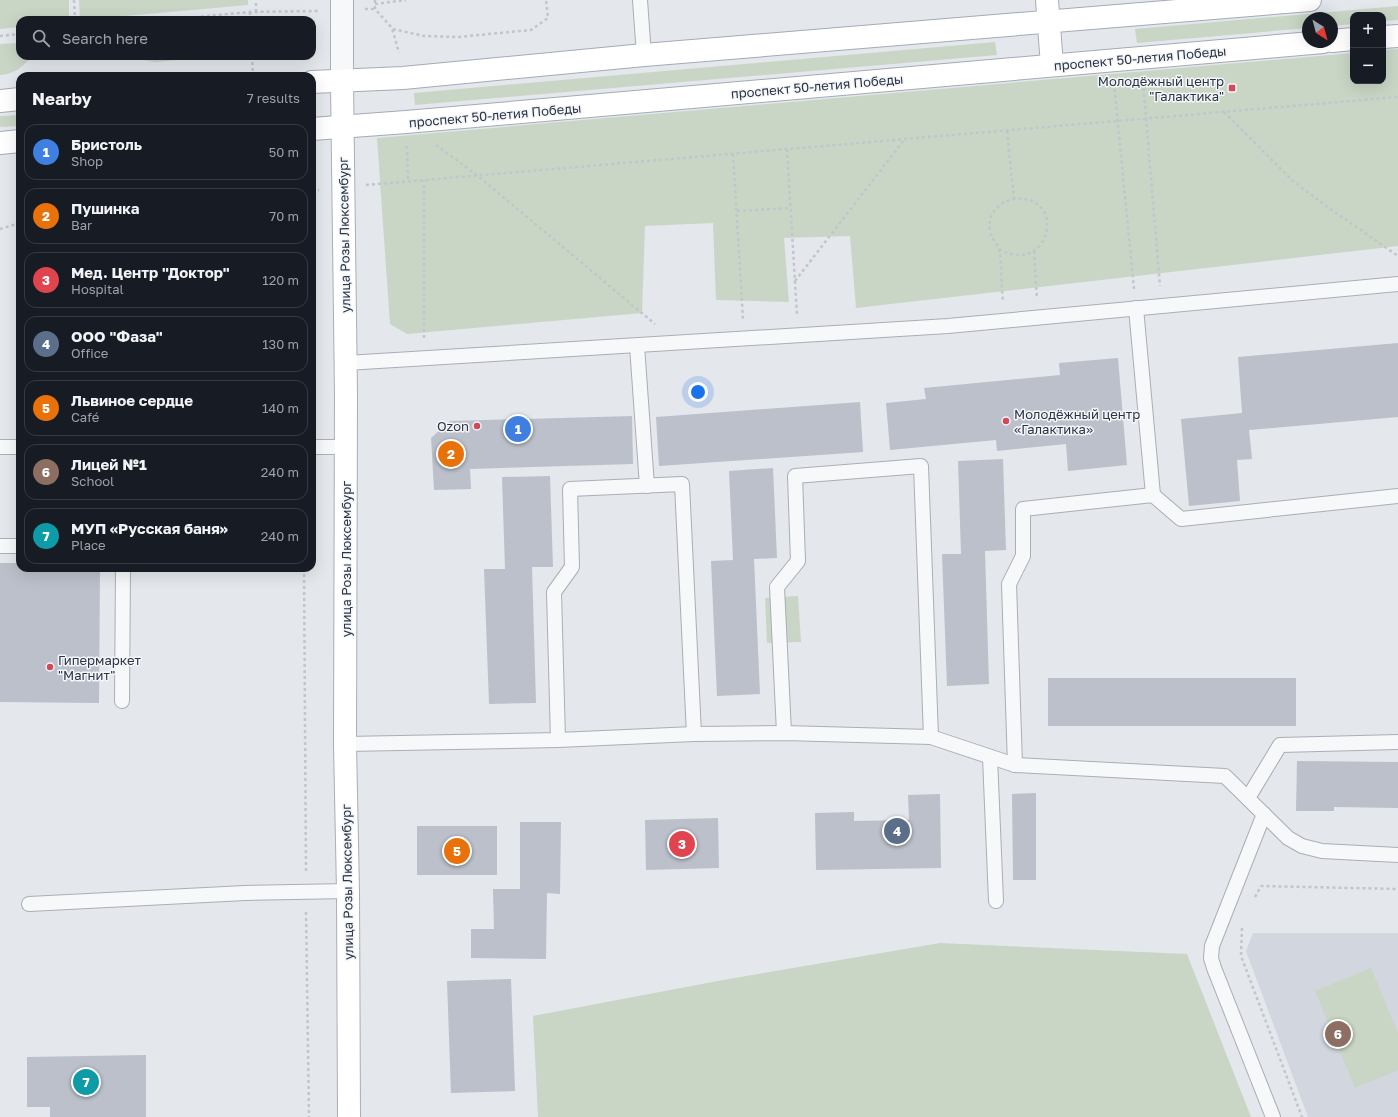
<!DOCTYPE html>
<meta charset="utf-8">
<style>
:root{--surface:#171b24;--page:#242831;--text:#f1f3f6;--muted:#9ea1a6;--line:#363941;--accent:#1a73e8}
body{margin:0;font-family:"Golos Text",sans-serif;background:var(--page);color:var(--text)}
.controls{position:absolute;right:12px;top:12px;display:grid;overflow:hidden;border-radius:8px;box-shadow:0 4px 16px #0002}
.controls button{width:36px;height:36px;display:grid;place-items:center;padding:0;border:0;border-bottom:1px solid var(--line);background:var(--surface);color:var(--text);font:20px sans-serif}
.compass{position:absolute;left:1302px;top:12px;width:36px;height:36px;border-radius:50%;background:var(--surface);box-shadow:0 4px 16px #0002;rotate:144deg}
.you{position:absolute;left:698px;top:392px;width:14px;height:14px;margin:-10px;border:3px solid #fff;border-radius:50%;background:#1a73e8;box-shadow:0 0 0 6px #1a73e833}
.badge{display:grid;place-items:center;width:26px;height:26px;border-radius:50%;background:var(--accent);color:#fff;font-size:13px;font-weight:700}
.pin{position:absolute;translate:-50% -50%;border:2px solid #fff;box-shadow:0 1px 4px #0006}
.list{margin:0;padding:0;list-style:none}
h2{display:flex;justify-content:space-between;align-items:center;height:52px;margin:0;padding:0 16px;font-size:17px}
h2 small{font-size:13px;font-weight:400;color:var(--muted)}
.list li{display:grid;grid-template-columns:26px 1fr auto;gap:12px;align-items:center;box-sizing:border-box;height:56px;margin:0 8px 8px;padding:0 8px;border:1px solid var(--line);border-radius:12px}
.list b{display:block;font-size:15px;white-space:nowrap}
.list p{margin:0;font-size:13px;white-space:nowrap;color:var(--muted)}
.list em{font-size:13px;font-style:normal;color:var(--muted)}
.icon{flex:none;width:22px;height:22px;fill:none;stroke:currentColor;stroke-width:2;stroke-linecap:round;stroke-linejoin:round}
.map{position:relative;flex:none;width:1398px;height:1117px;overflow:hidden}
.search{position:absolute;background:var(--surface);box-shadow:0 4px 16px #0002;left:16px;top:16px;width:300px;height:44px;display:flex;align-items:center;gap:10px;box-sizing:border-box;padding:0 14px;border-radius:12px;color:var(--muted);font-size:15px}
.panel{position:absolute;background:var(--surface);box-shadow:0 4px 16px #0002;left:16px;top:72px;width:300px;height:500px;border-radius:12px}
.map>svg:first-child{display:block}
</style>
<div class="map">
<svg width="1398" height="1117" viewBox="0 0 1398 1117">
<rect width="100%" height="100%" fill="#e4e7ec"/>
<polygon fill="#d2d6de" points="1253,933 1398,933 1398,1117 1308,1117 1246,951"/>
<g fill="#c9d6c5">
<polygon points="0,0 69,0 69,20 20,20 20,27 0,29"/>
<polygon points="79,0 248,0 248,5 80,20"/>
<polygon points="1398,6 1398,20 1383,21 1383,15 1353,15 1353,24 1332,26 1332,18 1308,18 1308,28 1137,43 1135,29"/>
<polygon points="995,42 997,55 415,105 414,93"/>
<path d="M20 43V56H32L31 58C20 68 15 74 0 75V44Z"/>
<polygon points="1398,49 1398,246 856,308 850,236 784,238 789,302 716,300 713,223 645,226 642,313 407,334 390,324 377,138 1353,53 1353,81 1383,81 1383,50"/>
<polygon points="139,56 222,56 156,62 143,60"/>
<polygon points="20,115 20,126 0,127 0,116"/>
<polygon points="798,596 801,642 767,643 765,598"/>
<polygon points="940,943 1187,954 1251,1117 538,1117 533,1016 723,980"/>
<polygon points="1371,968 1398,1033 1398,1070 1355,1088 1315,991"/>
</g>
<g fill="#bbc0ca">
<polygon points="1398,343 1398,417 1249,430 1252,459 1237,460 1240,501 1189,506 1181,419 1242,413 1238,357"/>
<polygon points="1118,358 1127,465 1068,471 1066,444 997,451 996,440 890,450 886,403 926,399 924,388 1060,375 1059,363"/>
<polygon points="860,402 863,452 659,466 656,417"/>
<polygon points="632,416 633,464 470,469 471,489 434,490 431,438 450,421"/>
<polygon points="1003,459 1006,550 985,551 989,684 947,686 942,554 961,554 958,461"/>
<polygon points="773,468 777,558 754,559 760,694 717,696 711,561 733,560 729,471"/>
<polygon points="550,476 553,567 532,567 536,703 489,704 484,569 505,569 502,477"/>
<polygon points="0,563 20,563 20,568 100,568 99,703 0,702"/>
<rect x="1048" y="678" width="248" height="48"/>
<polygon points="1297,761 1398,762 1398,808 1334,807 1334,811 1296,811"/>
<polygon points="1036,793 1036,880 1013,880 1012,794"/>
<polygon points="940,794 941,868 816,870 815,813 854,812 854,821 909,820 908,795"/>
<polygon points="718,818 719,868 646,870 645,820"/>
<polygon points="520,822 561,822 560,894 547,893 546,959 471,958 471,929 494,929 493,889 520,889"/>
<rect x="417" y="826" width="80" height="49"/>
<polygon points="511,979 515,1091 451,1093 447,981"/>
<polygon points="146,1055 146,1117 50,1117 50,1107 27,1107 27,1057"/>
</g>
<g fill="none" stroke-linecap="round" stroke-linejoin="round">
<g stroke="#a9aeb7" stroke-width="16">
<g id="lane">
<polyline points="640,0 644,55"/>
<polyline points="1136,308 1153,495"/>
<polyline points="637,346 647,486"/>
<polyline points="346,363 948,326 1398,284"/>
<polyline points="0,447 20,447"/>
<polyline points="312,447 346,447"/>
<polyline points="0,546 20,546"/>
<polyline points="122,701 123,568"/>
<polyline points="784,733 777,587 798,561 795,476 921,466 931,737"/>
<polyline points="558,740 554,592 572,567 570,489 682,484 694,734"/>
<polyline points="345,744 558,740 694,734 784,733 931,737 1015,765 1225,776 1288,838 1302,846 1322,851 1398,855"/>
<polyline points="990,757 996,901"/>
<polyline points="1015,765 1009,584 1023,556 1023,509 1153,495 1181,519 1398,496"/>
<polyline points="1248,798 1280,745 1398,742"/>
<polyline points="1264,814 1212,946 1211,958 1214,968 1273,1117"/>
<polyline points="29,904 245,893 348,891"/>
</g>
</g>
<g stroke="#a9aeb7" stroke-width="24">
<polyline id="street" points="342,0 342,82"/>
</g>
<g stroke="#a9aeb7" stroke-width="24">
<g id="secondary">
<polyline points="1047,0 1052,65"/>
<polyline points="342,82 346,395 345,744 348,891 349,1117"/>
</g>
</g>
<g stroke="#a3abb8" stroke-width="24">
<g id="primary">
<polyline points="1383,37 1398,36"/>
<polyline points="1332,41 1353,39"/>
<polyline points="312,82 403,78 644,55 1310,0"/>
<polyline points="0,101 20,99"/>
<polyline points="312,129 406,122 1323,42"/>
<polyline points="0,143 20,141"/>
</g>
</g>
<g stroke="#c2c5cb" stroke-width="2.5" stroke-dasharray="3 3" stroke-linecap="butt">
<polyline points="74,0 75,20"/>
<polyline points="375,0 375,9 392,28 399,53"/>
<polyline points="375,4 406,0"/>
<polyline points="365,9 375,9"/>
<polyline points="250,12 250,20"/>
<polyline points="256,12 256,0"/>
<polyline points="165,20 250,12 318,11"/>
<polyline points="393,29 424,36 458,37 531,30 548,18 546,0"/>
<polyline points="0,36 20,34"/>
<polyline points="252,56 253,76"/>
<polyline points="1143,82 1160,286"/>
<polyline points="1114,83 1134,289"/>
<polyline points="1224,112 1294,182 1332,210 1398,256"/>
<polyline points="1007,131 1014,198"/>
<polyline points="436,145 478,176 655,324"/>
<polyline points="407,146 408,181"/>
<polyline points="787,149 797,315"/>
<polyline points="733,154 743,319"/>
<polyline points="366,185 1398,97"/>
<polyline points="312,191 319,190"/>
<polyline points="737,211 791,208"/>
<polyline points="0,229 20,223"/>
<path d="M999 249C1042 274 1064 215 1032 201 1010 192 986 208 990 231 991 239 998 244 999 250 1001 255 1000 260 1001 265 1001 277 1002 290 1003 302"/>
<polyline points="1034,251 1037,299"/>
<polyline points="795,281 904,140"/>
<polyline points="424,338 424,180"/>
<polyline points="304,568 306,871"/>
<polyline points="1255,897 1261,886 1398,889"/>
<polyline points="306,912 309,1117"/>
<polyline points="1242,928 1241,956 1302,1117"/>
</g>
<use href="#lane" stroke="#f7f8fa" stroke-width="14"/>
<use href="#street" stroke="#f7f8fa" stroke-width="22"/>
<use href="#secondary" stroke="#fff" stroke-width="22"/>
<use href="#primary" stroke="#fff" stroke-width="22"/>
</g>
<g fill="#d1495b" stroke="#f4f6f9" stroke-width="1.5">
<rect x="1228" y="84" width="8" height="8" rx="2"/>
<circle cx="1006" cy="421" r="4"/>
<circle cx="477" cy="426" r="4"/>
<circle cx="50" cy="667" r="4"/>
</g>
<g text-anchor="middle" stroke-width="3" stroke-linejoin="round" paint-order="stroke">
<g font-size="13" fill="#2b3445" stroke="#f4f6f9">
<text transform="translate(1140 58) rotate(-5)" y="5">проспект 50-летия Победы</text>
<text transform="translate(817 86) rotate(-5)" y="5">проспект 50-летия Победы</text>
<text transform="translate(495 115) rotate(-5)" y="5">проспект 50-летия Победы</text>
<text transform="translate(344 235) rotate(-91)" y="5">улица Розы Люксембург</text>
<text transform="translate(346 559) rotate(-90)" y="5">улица Розы Люксембург</text>
<text transform="translate(347 882) rotate(-91)" y="5">улица Розы Люксембург</text>
</g>
<g font-size="13" fill="#2b3445" stroke="#f4f6f9" text-anchor="end">
<text x="1224" y="86">Молодёжный центр<tspan x="1224" dy="15">"Галактика"</tspan></text>
<text x="1014" y="419" text-anchor="start">Молодёжный центр<tspan x="1014" dy="15">«Галактика»</tspan></text>
<text x="469" y="431">Ozon</text>
<text x="58" y="665" text-anchor="start">Гипермаркет<tspan x="58" dy="15">"Магнит"</tspan></text>
</g>
</g>
</svg>
<div class="controls">
<button>+</button>
<button>−</button>
</div>
<svg class="compass" viewBox="-18 -18 36 36"><path d="M0-13l5 13h-10z" fill="#e53935"/><path d="M0 13l5-13h-10z" fill="#9ea1a6"/></svg>
<div class="you"></div>
<div class="pin badge" style="left:518px;top:429px;background:#3f7fe0">1</div>
<div class="pin badge" style="left:451px;top:454px;background:#e8710a">2</div>
<div class="pin badge" style="left:682px;top:844px;background:#e0444e">3</div>
<div class="pin badge" style="left:897px;top:831px;background:#5c6f8a">4</div>
<div class="pin badge" style="left:457px;top:851px;background:#e8710a">5</div>
<div class="pin badge" style="left:1338px;top:1034px;background:#8d6e63">6</div>
<div class="pin badge" style="left:86px;top:1082px;background:#0f9aa8">7</div>
<div class="search"><svg class="icon" aria-label="search" viewBox="0 0 24 24"><circle cx="10" cy="10" r="6"/><path d="M15 15l6 6"/></svg>Search here</div>
<section class="panel">
<h2>Nearby<small>7 results</small></h2>
<ul class="list">
<li><span class="badge" style="background:#3f7fe0">1</span><div><b>Бристоль</b><p>Shop</p></div><em>50 m</em></li>
<li><span class="badge" style="background:#e8710a">2</span><div><b>Пушинка</b><p>Bar</p></div><em>70 m</em></li>
<li><span class="badge" style="background:#e0444e">3</span><div><b>Мед. Центр &quot;Доктор&quot;</b><p>Hospital</p></div><em>120 m</em></li>
<li><span class="badge" style="background:#5c6f8a">4</span><div><b>ООО &quot;Фаза&quot;</b><p>Office</p></div><em>130 m</em></li>
<li><span class="badge" style="background:#e8710a">5</span><div><b>Львиное сердце</b><p>Café</p></div><em>140 m</em></li>
<li><span class="badge" style="background:#8d6e63">6</span><div><b>Лицей №1</b><p>School</p></div><em>240 m</em></li>
<li><span class="badge" style="background:#0f9aa8">7</span><div><b>МУП «Русская баня»</b><p>Place</p></div><em>240 m</em></li>
</ul>
</section>
</div>
